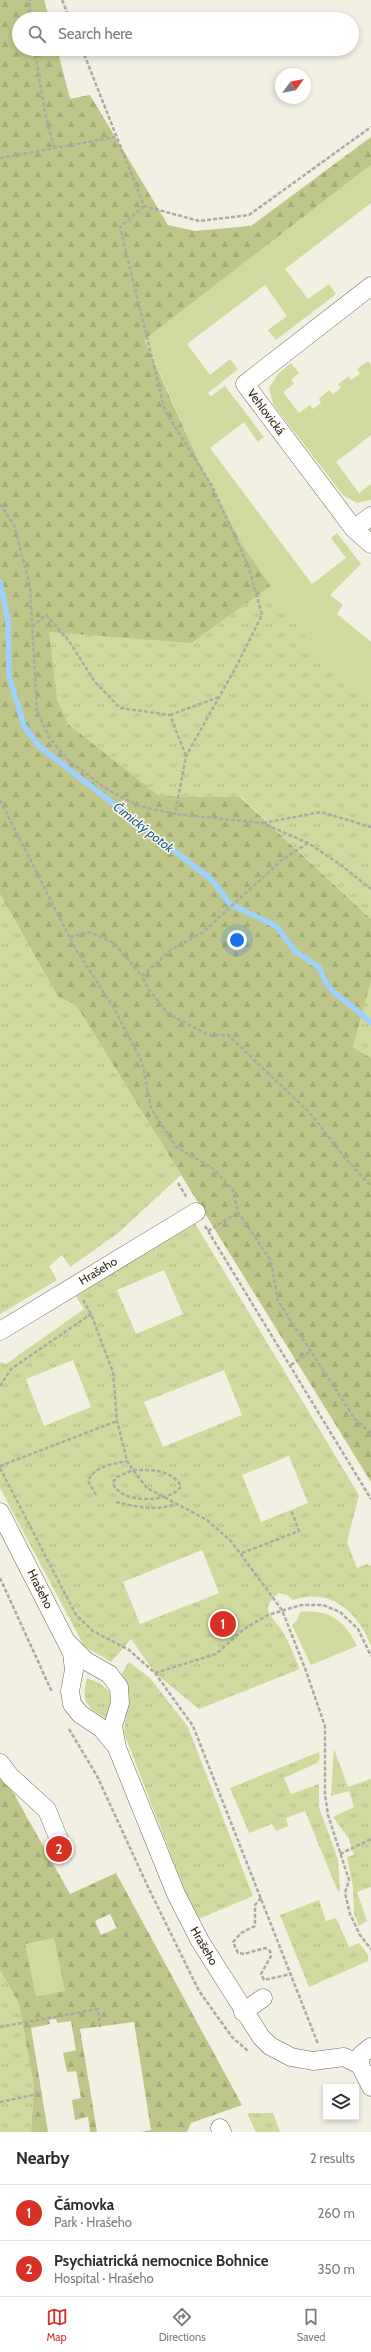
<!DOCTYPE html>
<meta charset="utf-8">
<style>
:root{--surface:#fff;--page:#f2f2f3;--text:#2b2b33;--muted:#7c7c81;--line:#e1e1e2;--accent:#d93025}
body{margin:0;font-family:Cabin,sans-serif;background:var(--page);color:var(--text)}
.controls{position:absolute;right:12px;bottom:12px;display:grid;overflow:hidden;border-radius:0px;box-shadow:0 2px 6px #0003}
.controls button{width:36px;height:36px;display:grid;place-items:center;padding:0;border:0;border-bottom:1px solid var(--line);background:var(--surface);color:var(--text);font:20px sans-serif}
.compass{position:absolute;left:275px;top:68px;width:36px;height:36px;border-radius:50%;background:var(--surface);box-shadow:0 2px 6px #0003;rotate:57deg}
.you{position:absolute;left:237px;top:940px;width:14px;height:14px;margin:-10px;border:3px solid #fff;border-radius:50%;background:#1a73e8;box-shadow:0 0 0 6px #1a73e833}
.badge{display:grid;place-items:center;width:26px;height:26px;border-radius:50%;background:var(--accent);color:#fff;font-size:13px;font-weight:700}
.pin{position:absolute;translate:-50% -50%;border:2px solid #fff;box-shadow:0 1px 4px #0006}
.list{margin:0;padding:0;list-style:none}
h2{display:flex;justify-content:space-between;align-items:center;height:52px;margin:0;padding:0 16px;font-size:17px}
h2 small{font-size:13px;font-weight:400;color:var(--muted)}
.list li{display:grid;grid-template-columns:26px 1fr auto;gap:12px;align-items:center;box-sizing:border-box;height:56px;padding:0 16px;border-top:1px solid var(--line)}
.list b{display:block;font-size:15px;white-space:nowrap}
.list p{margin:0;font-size:13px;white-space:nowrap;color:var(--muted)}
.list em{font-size:13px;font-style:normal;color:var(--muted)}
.icon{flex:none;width:22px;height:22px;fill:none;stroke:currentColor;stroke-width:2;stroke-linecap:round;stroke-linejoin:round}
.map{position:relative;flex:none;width:371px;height:2132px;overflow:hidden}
.search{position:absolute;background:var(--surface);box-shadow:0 2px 6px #0003;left:12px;right:12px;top:12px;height:44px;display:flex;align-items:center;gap:10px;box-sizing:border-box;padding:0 14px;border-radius:22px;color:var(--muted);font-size:15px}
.sheet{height:164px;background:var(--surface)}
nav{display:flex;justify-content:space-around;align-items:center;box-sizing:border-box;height:56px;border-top:1px solid var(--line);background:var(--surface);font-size:11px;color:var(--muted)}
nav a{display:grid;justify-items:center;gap:2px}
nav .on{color:var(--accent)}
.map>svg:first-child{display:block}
</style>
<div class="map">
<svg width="371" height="2132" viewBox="0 0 371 2132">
<defs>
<pattern id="grass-tufts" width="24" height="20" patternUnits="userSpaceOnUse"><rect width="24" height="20" fill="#d1da9e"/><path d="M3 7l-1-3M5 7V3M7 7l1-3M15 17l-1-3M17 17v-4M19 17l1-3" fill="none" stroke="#b4bb88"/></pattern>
<pattern id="forest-firs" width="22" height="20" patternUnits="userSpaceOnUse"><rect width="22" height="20" fill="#bec789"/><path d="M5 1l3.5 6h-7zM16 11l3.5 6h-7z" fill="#a3ab76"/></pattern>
</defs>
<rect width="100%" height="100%" fill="#f2efe3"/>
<g fill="url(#grass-tufts)" fill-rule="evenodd">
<polygon points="0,0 44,0 49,19 19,19 19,49 57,49 70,99 90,95 192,643 271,586 321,658 371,697 371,919 241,797 159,796 0,726"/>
<polygon points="0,894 58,997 76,1005 181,1175 118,1233 70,1267 62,1255 49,1266 57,1280 0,1314"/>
<polygon points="370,980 371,980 371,1058 353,1047"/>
<path d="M193 1220 359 1495 347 1542 357 1568 367 1564 371 1566V1646C358 1613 332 1587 293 1600L287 1595 279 1593C259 1609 271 1615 281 1629 289 1641 294 1656 300 1669L199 1709 155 1673 131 1639 111 1662 84 1646 0 1488V1362L6 1364 84 1309 71 1289ZM164 1270 183 1314 136 1334 117 1290ZM73 1360 91 1407 44 1426 26 1379ZM224 1370 242 1415 163 1447 144 1402ZM289 1456 308 1503 261 1522 242 1475ZM202 1550 219 1593 140 1624 123 1582Z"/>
<polygon points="129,1662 150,1678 188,1727 253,1896 196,1920 124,1733 127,1703 121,1675"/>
<path d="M87 1678 99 1683 109 1691 112 1705 107 1719C86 1708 81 1701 87 1678Z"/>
<polygon points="334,1749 348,1787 371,1779 371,1887 357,1892 367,1921 359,1926 354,1914 353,1887 347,1857 354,1855 349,1839 333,1817 354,1807 349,1791 331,1796"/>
<polygon points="319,1752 320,1758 317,1763 284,1778 291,1794 319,1784 319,1807 338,1860 340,1891 338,1892 305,1811 286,1818 288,1826 276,1831 272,1824 249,1833 230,1788"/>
<polygon points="319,1900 326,1921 336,1918 349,1947 359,1943 368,1955 368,1961 309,1987 280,1915"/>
<polygon points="0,1970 19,2004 34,2086 31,2132 0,2132"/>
<polygon points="247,2113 273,2113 280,2132 256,2132"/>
</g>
<g fill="url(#forest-firs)" fill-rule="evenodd">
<path d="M0 0H44L49 19H19V49H57L70 99 90 95 168 225 195 231 251 226 371 137V165L145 340C182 425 217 509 271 586L192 643 49 632 57 700 68 724 159 796 240 797 371 919V980L353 1047 371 1058V1482L76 1005 58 997 0 894Z"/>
<path d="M0 1769 70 1894 116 1873 242 2105 191 2123 187 2132H141L151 2130 134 2022 80 2029 97 2132H90L88 2117 75 2120 72 2100 81 2098 76 2071 67 2072 63 2053 76 2050 71 2021 57 2023 56 2019 49 2020 50 2024 31 2028 48 2132H31L34 2086 19 2004 0 1970ZM110 1914 117 1928 101 1935 95 1921Z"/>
</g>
<g fill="#d1da9e">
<polygon points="371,165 371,203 285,269 308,299 329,284 336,294 276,340 268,330 287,316 265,285 187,344 210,375 230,359 238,369 208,393 211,396 225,386 264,437 258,442 244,422 210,448 312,584 346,558 331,538 337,533 361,564 330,595 343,605 337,614 371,642 371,697 321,658 242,545 197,458 145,339"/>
<polygon points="368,361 371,365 371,435 336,462 359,493 371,484 371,500 357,503 343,495 273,404 269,388 278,374 291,363 299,373 291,380 294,384 283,392 299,413 310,405 313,409 321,403 319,399 329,390 333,394 341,388 338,384 349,376 351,380 360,374 357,369"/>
<path d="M300 1612C328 1609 345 1620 357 1646L311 1665 292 1625 297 1620Z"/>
<polygon points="54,1938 65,1991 36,1997 25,1944"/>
</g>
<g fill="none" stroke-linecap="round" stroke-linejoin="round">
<polyline stroke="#9cd2fd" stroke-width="5.5" points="0,582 8,620 9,676 24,726 39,746 212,880 230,904 276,926 296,952 319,967 326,983 335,993 371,1022"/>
<g stroke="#6d695f" stroke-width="19">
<g id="minor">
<polyline points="371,286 245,384 354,529 371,544"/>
<polyline points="354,529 371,516"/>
<polyline points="0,1331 196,1212"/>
<polyline points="0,1512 72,1653 74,1670 70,1691 72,1704 80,1714 101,1728 116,1746"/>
<polyline points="69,1644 86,1661 109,1674 119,1687 120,1703 113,1726 117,1748 176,1894 200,1941 261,2037 270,2046 291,2057 313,2061 344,2057 360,2065"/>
<polyline points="0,1763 10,1776 47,1810 64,1852"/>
<polyline points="243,2012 263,1998"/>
<polyline points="371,2047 361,2055 360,2065 371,2087"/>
<polyline points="220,2128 222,2132"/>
</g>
</g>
<g stroke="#acaaa1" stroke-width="2.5" stroke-dasharray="4 2" stroke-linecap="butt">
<polyline points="62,0 70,19"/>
<polyline points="29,19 30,0"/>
<path d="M34 49C41 82 43 116 55 148"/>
<polyline points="82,49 144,206 199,221 249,215 371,127"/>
<polyline points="0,158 115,137"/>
<polyline points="144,206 120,227 165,411 212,486 249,568 262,615 236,667 186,756 175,814"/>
<polyline points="0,504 14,525 30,586 37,711 49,737 68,760 108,790 139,806 175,814 262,823 308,843 341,865 371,889"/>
<polyline points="32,627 46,615 69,641 95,682 120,708 170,715 186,756"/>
<polyline points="170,715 219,697"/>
<polyline points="0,800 75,948 114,1008 142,1062 151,1108 176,1147 214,1169 233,1190 238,1212 271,1261 278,1301 355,1419 371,1433"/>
<polyline points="263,823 321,812 371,827"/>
<polyline points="308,843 283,859 202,933 172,949 142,976 148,988 168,1014 209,1035 228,1035 309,1112 345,1158 371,1186"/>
<polyline points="70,937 90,932 114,943 142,976"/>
<polyline points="178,1183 187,1198"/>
<polyline points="205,1226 371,1499"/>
<polyline points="208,1231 238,1212"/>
<polyline points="83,1300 91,1314 113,1372 117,1421 127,1461 133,1470 147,1488 207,1520 231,1541 282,1610 306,1671 325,1726 325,1794 328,1815 349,1880 345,1893 350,1914 360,1935 371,1949"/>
<polyline points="291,1365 311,1351"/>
<polyline points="0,1386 11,1369 91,1314"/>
<polyline points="0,1466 117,1421"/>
<polyline points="0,1468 76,1615 93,1631 129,1650 155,1673 193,1726 318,2044"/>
<path d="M133 1470C151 1470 171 1469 181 1486 171 1504 117 1504 113 1482L117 1477Z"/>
<path d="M96 1495 88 1481C94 1466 113 1464 127 1461"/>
<path d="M116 1502C137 1507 157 1511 177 1504"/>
<polyline points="242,1553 299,1531 291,1510"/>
<polyline points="0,1578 52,1692"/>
<polyline points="155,1673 216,1654 244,1629 268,1615 301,1605 323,1605 340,1612 358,1629 371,1656"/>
<polyline points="69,1729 97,1776 148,1887 199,1991 232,2037 248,2051"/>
<polyline points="340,1854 371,1839"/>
<polyline points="261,1898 255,1905 255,1926 241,1933 233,1942 238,1953 244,1954 265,1948 270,1951 271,1956 261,1974 264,1980 291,1974"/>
<polyline points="0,2027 98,2009 100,2027"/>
<polyline points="0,2102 42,2093"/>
</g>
<use href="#minor" stroke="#fff" stroke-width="18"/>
</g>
<g text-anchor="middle" stroke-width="3" stroke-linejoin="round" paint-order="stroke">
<g font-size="12" fill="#2a2824" stroke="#fffcf3">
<text transform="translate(266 412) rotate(53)" y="4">Vehlovická</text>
<text transform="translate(98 1271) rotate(-31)" y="4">Hrašeho</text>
<text transform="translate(40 1589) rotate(63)" y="4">Hrašeho</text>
<text transform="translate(204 1946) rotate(60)" y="4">Hrašeho</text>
</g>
<g font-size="13" font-style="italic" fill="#205b84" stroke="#fffcf3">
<text transform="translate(144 827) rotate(38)" y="5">Čimický potok</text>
</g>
</g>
</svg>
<div class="controls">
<button><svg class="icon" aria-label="layers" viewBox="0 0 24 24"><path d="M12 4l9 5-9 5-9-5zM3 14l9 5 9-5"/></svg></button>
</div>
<svg class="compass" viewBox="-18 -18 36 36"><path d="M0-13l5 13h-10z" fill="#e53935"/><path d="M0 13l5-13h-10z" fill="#7c7c81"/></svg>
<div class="you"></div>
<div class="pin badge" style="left:223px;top:1624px">1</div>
<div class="pin badge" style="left:59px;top:1849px">2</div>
<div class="search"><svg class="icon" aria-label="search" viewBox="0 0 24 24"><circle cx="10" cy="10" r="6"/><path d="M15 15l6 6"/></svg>Search here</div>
</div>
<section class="sheet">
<h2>Nearby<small>2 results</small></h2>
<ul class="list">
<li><span class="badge">1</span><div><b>Čámovka</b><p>Park · Hrašeho</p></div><em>260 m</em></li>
<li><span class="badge">2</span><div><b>Psychiatrická nemocnice Bohnice</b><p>Hospital · Hrašeho</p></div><em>350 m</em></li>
</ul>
</section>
<nav>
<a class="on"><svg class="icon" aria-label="map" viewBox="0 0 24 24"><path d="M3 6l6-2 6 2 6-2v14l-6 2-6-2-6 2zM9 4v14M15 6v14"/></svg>Map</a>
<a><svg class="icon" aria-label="directions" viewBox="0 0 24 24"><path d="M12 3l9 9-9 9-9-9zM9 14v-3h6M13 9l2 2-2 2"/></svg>Directions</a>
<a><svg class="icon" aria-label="saved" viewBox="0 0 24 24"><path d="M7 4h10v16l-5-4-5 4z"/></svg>Saved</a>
</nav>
